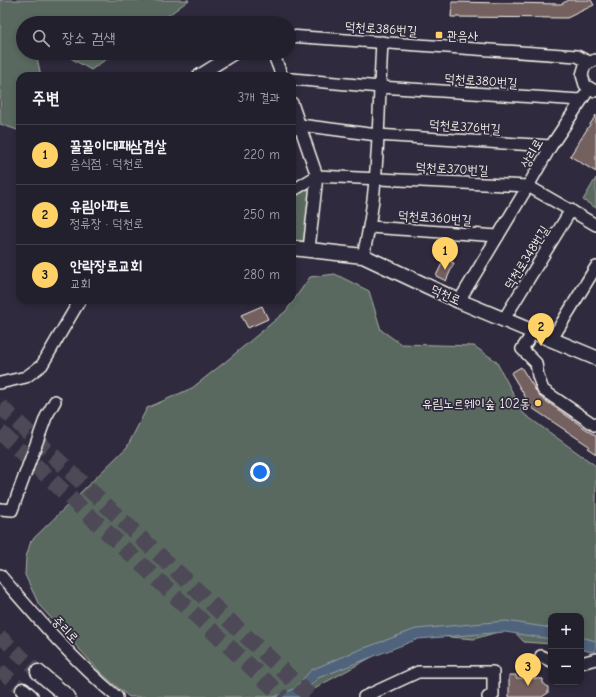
<!DOCTYPE html>
<html lang="ko">
<meta charset="utf-8">
<style>
:root{--surface:#23202e;--page:#2b2836;--text:#f1f3f6;--muted:#a3a3aa;--line:#403e4a;--accent:#ffd166}
body{margin:0;font-family:"Comic Neue","Poor Story",sans-serif;background:var(--page);color:var(--text)}
.controls{position:absolute;right:12px;bottom:12px;display:grid;overflow:hidden;border-radius:8px;box-shadow:0 2px 6px #0003}
.controls button{width:36px;height:36px;display:grid;place-items:center;padding:0;border:0;border-bottom:1px solid var(--line);background:var(--surface);color:var(--text);font:20px sans-serif}
.you{position:absolute;left:260px;top:472px;width:14px;height:14px;margin:-10px;border:3px solid #fff;border-radius:50%;background:#1a73e8;box-shadow:0 0 0 6px #1a73e833}
.badge{display:grid;place-items:center;width:26px;height:26px;border-radius:50%;background:var(--accent);color:#111;font-size:13px;font-weight:700}
.pin{position:absolute;translate:-50% -33px;filter:drop-shadow(0 1px 2px #0008)}
.pin::after{content:'';position:absolute;top:21px;width:14px;height:12px;background:inherit;clip-path:polygon(0 0,100% 0,50% 100%)}
.list{margin:0;padding:0;list-style:none}
h2{display:flex;justify-content:space-between;align-items:center;height:52px;margin:0;padding:0 16px;font-size:17px}
h2 small{font-size:13px;font-weight:400;color:var(--muted)}
.list li{display:grid;grid-template-columns:26px 1fr auto;gap:12px;align-items:center;box-sizing:border-box;height:60px;padding:0 16px;border-top:1px solid var(--line)}
.list b{display:block;font-size:15px;white-space:nowrap}
.list p{margin:0;font-size:13px;white-space:nowrap;color:var(--muted)}
.list em{font-size:13px;font-style:normal;color:var(--muted)}
.icon{flex:none;width:22px;height:22px;fill:none;stroke:currentColor;stroke-width:2;stroke-linecap:round;stroke-linejoin:round}
.map{position:relative;flex:none;width:596px;height:697px;overflow:hidden}
.search{position:absolute;background:var(--surface);box-shadow:0 2px 6px #0003;left:16px;top:16px;width:280px;height:44px;display:flex;align-items:center;gap:10px;box-sizing:border-box;padding:0 14px;border-radius:22px;color:var(--muted);font-size:15px}
.panel{position:absolute;background:var(--surface);box-shadow:0 2px 6px #0003;left:16px;top:72px;width:280px;height:232px;border-radius:12px}
.map>svg:first-child{display:block}
</style>
<div class="map">
<svg width="596" height="697" viewBox="0 0 596 697">
<rect width="100%" height="100%" fill="#2f2a3d"/>
<filter id="ink" filterUnits="userSpaceOnUse"><feTurbulence type="fractalNoise" baseFrequency=".025" numOctaves="2"/><feDisplacementMap in="SourceGraphic" scale="8" xChannelSelector="R" yChannelSelector="G"/><feConvolveMatrix kernelMatrix="1 2 1 2 8 2 1 2 1" color-interpolation-filters="sRGB"/></filter>
<g filter="url(#ink)">
<g fill="#5a6960" stroke="#a7ada4">
<polygon points="0,0 189,0 158,23 23,23 23,53 36,53 41,76 20,76 20,131 0,124"/>
<polygon points="62,53 115,53 91,70"/>
<polygon points="596,178 596,208 583,200"/>
<polygon points="314,179 306,247 292,246 292,192"/>
<polygon points="335,274 369,291 381,330 401,344 474,346 496,361 524,414 596,466 596,647 581,646 581,616 551,616 551,644 524,642 511,628 474,639 414,634 326,682 302,697 129,697 101,673 39,605 25,575 26,557 31,541 127,447 147,408 192,388 225,362 286,311 310,277"/>
</g>
<g fill="#50647b" stroke="#929ca7">
<polygon points="506,621 551,628 551,639 505,632 418,639 318,678 299,697 274,697 294,689 311,670 351,653 416,629"/>
<polygon points="581,637 596,641 596,651 591,652 581,649"/>
</g>
<g fill="#756161" stroke="#f4f1e8">
<polygon points="569,0 591,0 594,5 567,18 451,17 452,2 561,4"/>
<polygon points="596,115 596,172 570,156"/>
<polygon points="444,259 454,263 446,281 436,276"/>
<polygon points="262,306 268,319 248,328 241,315"/>
<polygon points="521,367 540,397 596,436 596,454 587,448 589,446 532,408 511,373"/>
<polygon points="509,675 516,675 516,678 543,679 543,683 548,687 548,693 542,697 509,697"/>
</g>
<g fill="none" stroke-linecap="round" stroke-linejoin="round">
<g stroke="#4d4857" stroke-width="14" stroke-dasharray="14 7" stroke-linecap="butt">
<polyline points="0,636 38,672"/>
<polyline points="0,670 23,690"/>
</g>
<g stroke="#4d4857" stroke-width="16" stroke-dasharray="16 8" stroke-linecap="butt">
<polyline points="0,406 311,697"/>
<polyline points="0,432 283,697"/>
</g>
<g stroke="#f4f1e8" stroke-width="14">
<g id="minor">
<polyline points="289,36 577,56 589,62"/>
<polyline points="273,53 282,76"/>
<polyline points="595,60 585,65 582,75 585,85 595,91"/>
<polyline points="198,76 235,53"/>
<polyline points="292,79 380,87 581,100"/>
<polyline points="589,89 551,146 528,186 596,225"/>
<polyline points="292,103 317,176 309,249"/>
<polyline points="292,130 300,125 377,135 551,146"/>
<polyline points="292,191 317,176 528,186 459,301"/>
<polyline points="370,227 498,236"/>
<path d="M363 256C380 187 378 113 382 42"/>
<polyline points="504,319 571,210"/>
<polyline points="534,331 522,349 536,363 538,376 543,390 596,426"/>
<polyline points="552,339 596,267"/>
<polyline points="0,383 26,377 42,365 80,300"/>
<polyline points="0,509 12,510 46,417 55,401"/>
<path d="M0 575C37 618 73 660 117 697"/>
<polyline points="541,656 551,661"/>
<polyline points="581,663 596,659"/>
<polyline points="364,697 418,672 493,672 493,695 488,697"/>
</g>
</g>
<g stroke="#f4f1e8" stroke-width="17">
<g id="major">
<polyline points="292,248 363,256 459,301 596,358"/>
<polyline points="38,672 68,697"/>
<polyline points="23,690 31,697"/>
</g>
</g>
<use href="#minor" stroke="#2f2a3d" stroke-width="11"/>
<use href="#major" stroke="#2f2a3d" stroke-width="14"/>
</g>
</g>
<g fill="#ffd166" stroke="#2f2a3d" stroke-width="1.5">
<rect x="435" y="31" width="8" height="8" rx="2"/>
<circle cx="538" cy="403" r="4"/>
</g>
<g text-anchor="middle" stroke-width="3.5" stroke-linejoin="round" paint-order="stroke">
<g font-size="13" fill="#f4f1e8" stroke="#2f2a3d">
<text transform="translate(381 28) rotate(4)" y="5">덕천로386번길</text>
<text transform="translate(481 80) rotate(4)" y="5">덕천로380번길</text>
<text transform="translate(465 126) rotate(4)" y="5">덕천로376번길</text>
<text transform="translate(531 153) rotate(-60)" y="5">상리로</text>
<text transform="translate(452 168) rotate(3)" y="5">덕천로370번길</text>
<text transform="translate(435 217) rotate(4)" y="5">덕천로360번길</text>
<text transform="translate(526 257) rotate(-58)" y="5">덕천로348번길</text>
<text transform="translate(446 294) rotate(24)" y="5">덕천로</text>
<text transform="translate(66 629) rotate(46)" y="5">중리로</text>
</g>
<g font-size="13" fill="#f4f1e8" stroke="#2f2a3d" text-anchor="start">
<text x="447" y="40">관음사</text>
<text x="530" y="408" text-anchor="end">유림노르웨이숲 102동</text>
</g>
</g>
</svg>
<div class="controls">
<button>+</button>
<button>−</button>
</div>
<div class="you"></div>
<div class="pin badge" style="left:445px;top:270px">1</div>
<div class="pin badge" style="left:541px;top:346px">2</div>
<div class="pin badge" style="left:528px;top:686px">3</div>
<div class="search"><svg class="icon" aria-label="search" viewBox="0 0 24 24"><circle cx="10" cy="10" r="6"/><path d="M15 15l6 6"/></svg>장소 검색</div>
<section class="panel">
<h2>주변<small>3개 결과</small></h2>
<ul class="list">
<li><span class="badge">1</span><div><b>꿀꿀이대패삼겹살</b><p>음식점 · 덕천로</p></div><em>220 m</em></li>
<li><span class="badge">2</span><div><b>유림아파트</b><p>정류장 · 덕천로</p></div><em>250 m</em></li>
<li><span class="badge">3</span><div><b>안락장로교회</b><p>교회</p></div><em>280 m</em></li>
</ul>
</section>
</div>
